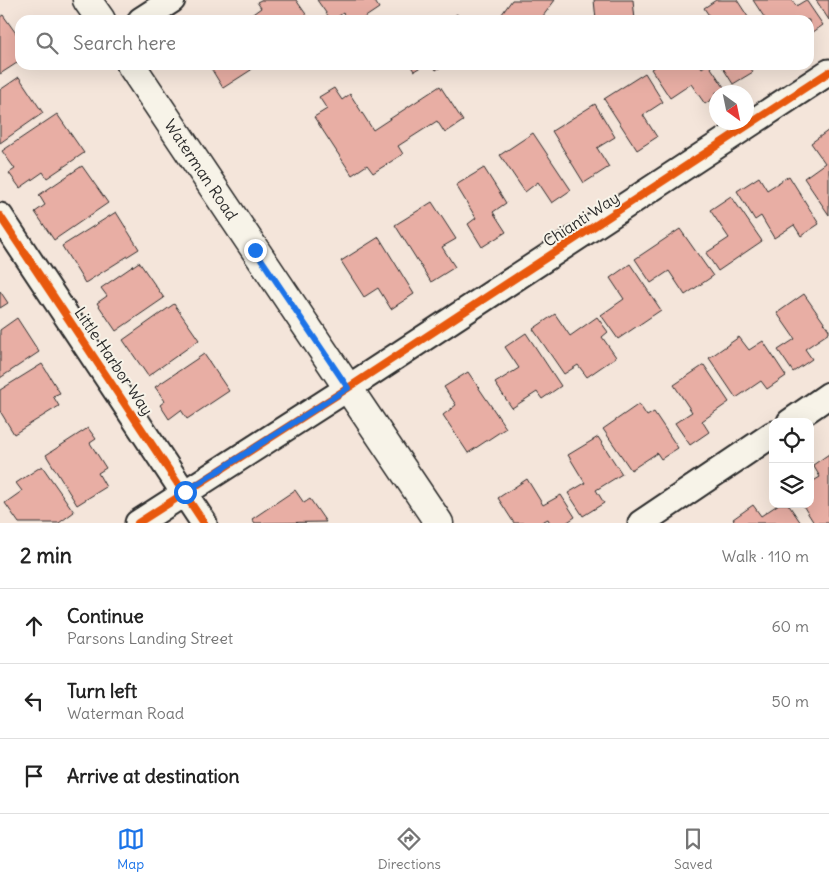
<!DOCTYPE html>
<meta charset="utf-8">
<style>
:root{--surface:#fff;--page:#f6f6f6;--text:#222;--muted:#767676;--line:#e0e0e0;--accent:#1a73e8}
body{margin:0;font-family:Delius,sans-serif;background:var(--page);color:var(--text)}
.controls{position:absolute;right:15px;bottom:15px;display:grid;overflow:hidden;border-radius:10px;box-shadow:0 5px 20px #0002}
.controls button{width:45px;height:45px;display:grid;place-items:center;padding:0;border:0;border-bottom:1px solid var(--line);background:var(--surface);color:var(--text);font:25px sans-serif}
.compass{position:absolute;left:709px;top:85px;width:45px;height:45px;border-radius:50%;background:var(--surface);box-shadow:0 5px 20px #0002;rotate:147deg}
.stop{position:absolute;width:15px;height:15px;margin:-11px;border:4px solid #1a73e8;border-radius:50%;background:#fff}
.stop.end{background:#1a73e8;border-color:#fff;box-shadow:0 1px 5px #0008}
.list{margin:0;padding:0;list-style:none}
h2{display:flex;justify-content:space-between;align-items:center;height:65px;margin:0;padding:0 20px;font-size:21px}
h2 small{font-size:16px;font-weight:400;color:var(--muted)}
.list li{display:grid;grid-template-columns:32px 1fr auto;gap:15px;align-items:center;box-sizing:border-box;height:75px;padding:0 20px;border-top:1px solid var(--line)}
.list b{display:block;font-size:19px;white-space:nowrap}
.list p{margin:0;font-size:16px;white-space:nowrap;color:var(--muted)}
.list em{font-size:16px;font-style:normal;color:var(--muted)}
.icon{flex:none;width:28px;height:28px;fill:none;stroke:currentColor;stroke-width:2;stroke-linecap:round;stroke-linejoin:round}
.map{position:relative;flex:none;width:829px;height:523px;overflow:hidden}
.search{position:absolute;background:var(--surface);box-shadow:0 5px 20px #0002;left:15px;right:15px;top:15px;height:55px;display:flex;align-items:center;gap:12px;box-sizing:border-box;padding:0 18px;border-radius:15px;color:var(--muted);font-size:19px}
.sheet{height:290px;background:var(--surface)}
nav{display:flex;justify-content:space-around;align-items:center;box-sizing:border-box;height:70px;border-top:1px solid var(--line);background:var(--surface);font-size:14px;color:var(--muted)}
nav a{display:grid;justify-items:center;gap:2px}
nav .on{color:var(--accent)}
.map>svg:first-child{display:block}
</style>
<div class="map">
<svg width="829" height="523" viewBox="0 0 829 523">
<rect width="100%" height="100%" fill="#f4e5da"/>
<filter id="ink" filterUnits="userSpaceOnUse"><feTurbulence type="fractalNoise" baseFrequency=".02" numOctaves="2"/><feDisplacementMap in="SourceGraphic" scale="10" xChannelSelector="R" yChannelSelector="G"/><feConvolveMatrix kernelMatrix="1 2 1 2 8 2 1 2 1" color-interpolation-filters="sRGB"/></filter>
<g filter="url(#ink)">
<g fill="#e8aea4" stroke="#2b2b2b">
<polygon points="261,0 296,0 310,20 252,20 250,16 261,8 257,2"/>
<polygon points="317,0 374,0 379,8 361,20 347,20 343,13 333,20 331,20"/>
<polygon points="512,0 555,0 540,20 502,20 499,18"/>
<polygon points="594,0 633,0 635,20 596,20"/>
<polygon points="716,0 737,0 750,20 712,20 704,8"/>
<polygon points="753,0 792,0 796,6 806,0 823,25 809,35 809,20 766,20"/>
<polygon points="816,0 829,0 829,20"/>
<polygon points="457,14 461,20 447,20"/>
<polygon points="3,15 20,39 20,61 0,74 0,17"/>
<polygon points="209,65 247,65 251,70 223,88"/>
<polygon points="410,65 424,65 414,71"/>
<polygon points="433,65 444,65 436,70"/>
<polygon points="657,65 700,65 702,68 706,65 709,65 726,90 722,92 716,92 716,96 705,104 691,84 670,98 651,69"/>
<polygon points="721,65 749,65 753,72 733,84"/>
<polygon points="645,73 663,102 643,115 657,137 637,150 604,99"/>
<polygon points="19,77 43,113 0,143 0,90"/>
<polygon points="440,86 463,121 445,133 437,121 398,146 403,154 373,173 367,165 352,175 314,117 327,109 319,97 334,88 342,100 350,94 373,130"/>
<polygon points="595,104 615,137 597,148 609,167 584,183 552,131"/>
<polygon points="57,114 84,153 47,178 43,172 20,188 9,173 15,169 2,151"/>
<polygon points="829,130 829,215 804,178 825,163 811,143"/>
<polygon points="533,133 571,190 552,203 538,182 525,192 500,155"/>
<polygon points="82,166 108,203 54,240 35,212 45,205 39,195"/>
<polygon points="484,168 506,203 493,212 506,232 482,247 468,224 476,218 456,185"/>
<polygon points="789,176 819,224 801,236 794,225 774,238 761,216 755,220 737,191 759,177 767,190"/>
<polygon points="731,196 762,241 718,271 706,253 729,238 710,210"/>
<polygon points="432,202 456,239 442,247 455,267 431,282 395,225"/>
<polygon points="116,212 139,249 85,283 62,246"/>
<polygon points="680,229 713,276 685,295 669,271 651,283 635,259"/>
<polygon points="379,237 414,294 391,309 378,288 364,297 341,261"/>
<polygon points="139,262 164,298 116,331 97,303 107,296 101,288"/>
<polygon points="630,264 661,310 618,339 601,315 624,299 610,278"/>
<polygon points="0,291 8,303 0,308"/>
<polygon points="804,294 829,330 829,333 805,349 812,359 793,372 778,350 795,339 777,313"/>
<polygon points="174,304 199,340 148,376 123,340"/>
<polygon points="555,314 570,336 597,317 608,332 602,337 616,357 587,377 578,365 564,374 533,329"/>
<polygon points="17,318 39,352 0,378 0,330"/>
<polygon points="526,333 561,386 542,399 537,392 512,408 495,383 519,368 505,347"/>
<polygon points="739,337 749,350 763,341 786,376 767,389 761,381 736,398 709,358"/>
<polygon points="204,354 229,391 187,419 181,410 169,419 160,405 165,401 155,387"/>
<polygon points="42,364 60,393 53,396 59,406 14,434 0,411 0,390"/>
<polygon points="704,365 729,402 702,421 709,432 690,445 675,423 692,412 674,385"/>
<polygon points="468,372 506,428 468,453 443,415 456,405 444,387"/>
<polygon points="639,404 647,416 654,412 678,448 661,459 657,453 631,470 603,429"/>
<polygon points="88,428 96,439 90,443 106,468 98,473 106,487 77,505 46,455"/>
<polygon points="598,437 622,474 596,490 604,503 583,516 568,493 585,483 568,455"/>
<polygon points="829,454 829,523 814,523 802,504 810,504 810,483 820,477 813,465"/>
<polygon points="42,466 74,512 59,523 19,523 5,503 22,491 16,483"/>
<polygon points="527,479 543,505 561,495 575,517 566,523 550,523 548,519 540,523 514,523 498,498"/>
<polygon points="295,490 304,503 310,499 326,522 255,523 252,519"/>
<polygon points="779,504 788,504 801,523 736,523 733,519 753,505 761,516"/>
</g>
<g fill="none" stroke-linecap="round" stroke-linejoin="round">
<g stroke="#2b2b2b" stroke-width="29">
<g id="street">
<polyline points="141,20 172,0"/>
<polyline points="0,216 204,523"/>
<polyline points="790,422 829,395"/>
<polyline points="138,523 348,388 829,72"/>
<polyline points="641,523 773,434"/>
</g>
</g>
<g stroke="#2b2b2b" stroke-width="31">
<g id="secondary">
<polyline points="87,0 101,20"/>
<path id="s1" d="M131 65 348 388 439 523"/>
</g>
</g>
<use href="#street" stroke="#f7f3e8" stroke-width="25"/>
<use href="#secondary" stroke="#f7f3e8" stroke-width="28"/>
<g stroke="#f7f3e8" stroke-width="11">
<g id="cycleway">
<polyline points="0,216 204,523"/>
<polyline points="138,523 348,388 829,72"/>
</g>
</g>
<use href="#cycleway" stroke="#e8590c" stroke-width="8"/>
</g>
</g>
<g fill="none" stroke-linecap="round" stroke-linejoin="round" filter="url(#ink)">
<polyline stroke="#1a73e8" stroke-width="6" points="185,492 348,388 255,250"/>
</g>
<g text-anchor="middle" stroke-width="4" stroke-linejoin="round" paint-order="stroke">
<g font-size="16" fill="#2b2b2b" stroke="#f7f3e8">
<text dy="6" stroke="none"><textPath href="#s1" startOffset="126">Waterman Road</textPath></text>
<text transform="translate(581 219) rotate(-33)" y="6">Chianti Way</text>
<text transform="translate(114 361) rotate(56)" y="6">Little Harbor Way</text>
</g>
</g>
</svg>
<div class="controls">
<button><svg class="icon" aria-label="locate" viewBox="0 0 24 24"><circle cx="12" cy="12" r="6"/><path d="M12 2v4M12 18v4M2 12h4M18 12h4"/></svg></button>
<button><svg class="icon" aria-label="layers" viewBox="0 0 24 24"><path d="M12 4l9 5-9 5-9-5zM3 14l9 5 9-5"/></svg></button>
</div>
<svg class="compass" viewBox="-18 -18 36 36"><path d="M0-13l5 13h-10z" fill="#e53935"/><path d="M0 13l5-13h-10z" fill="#767676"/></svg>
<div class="stop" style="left:185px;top:492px"></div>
<div class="stop end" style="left:255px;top:250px"></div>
<div class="search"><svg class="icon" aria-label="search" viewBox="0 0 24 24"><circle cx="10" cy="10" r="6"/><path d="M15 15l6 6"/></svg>Search here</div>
</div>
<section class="sheet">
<h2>2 min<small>Walk · 110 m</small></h2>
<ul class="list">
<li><svg class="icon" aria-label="ahead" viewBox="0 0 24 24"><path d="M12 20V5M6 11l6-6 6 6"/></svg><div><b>Continue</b><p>Parsons Landing Street</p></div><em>60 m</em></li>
<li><svg class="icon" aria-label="left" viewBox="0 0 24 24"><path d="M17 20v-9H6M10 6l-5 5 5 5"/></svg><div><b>Turn left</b><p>Waterman Road</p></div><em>50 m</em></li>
<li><svg class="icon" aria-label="arrive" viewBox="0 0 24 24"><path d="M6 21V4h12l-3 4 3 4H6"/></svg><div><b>Arrive at destination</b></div></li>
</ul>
</section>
<nav>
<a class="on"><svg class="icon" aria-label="map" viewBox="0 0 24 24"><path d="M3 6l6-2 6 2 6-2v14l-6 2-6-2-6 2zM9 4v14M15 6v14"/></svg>Map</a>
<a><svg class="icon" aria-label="directions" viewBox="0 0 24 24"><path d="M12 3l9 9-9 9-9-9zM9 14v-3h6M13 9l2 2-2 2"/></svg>Directions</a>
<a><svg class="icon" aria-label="saved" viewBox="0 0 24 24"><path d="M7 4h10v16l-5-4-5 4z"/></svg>Saved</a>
</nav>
